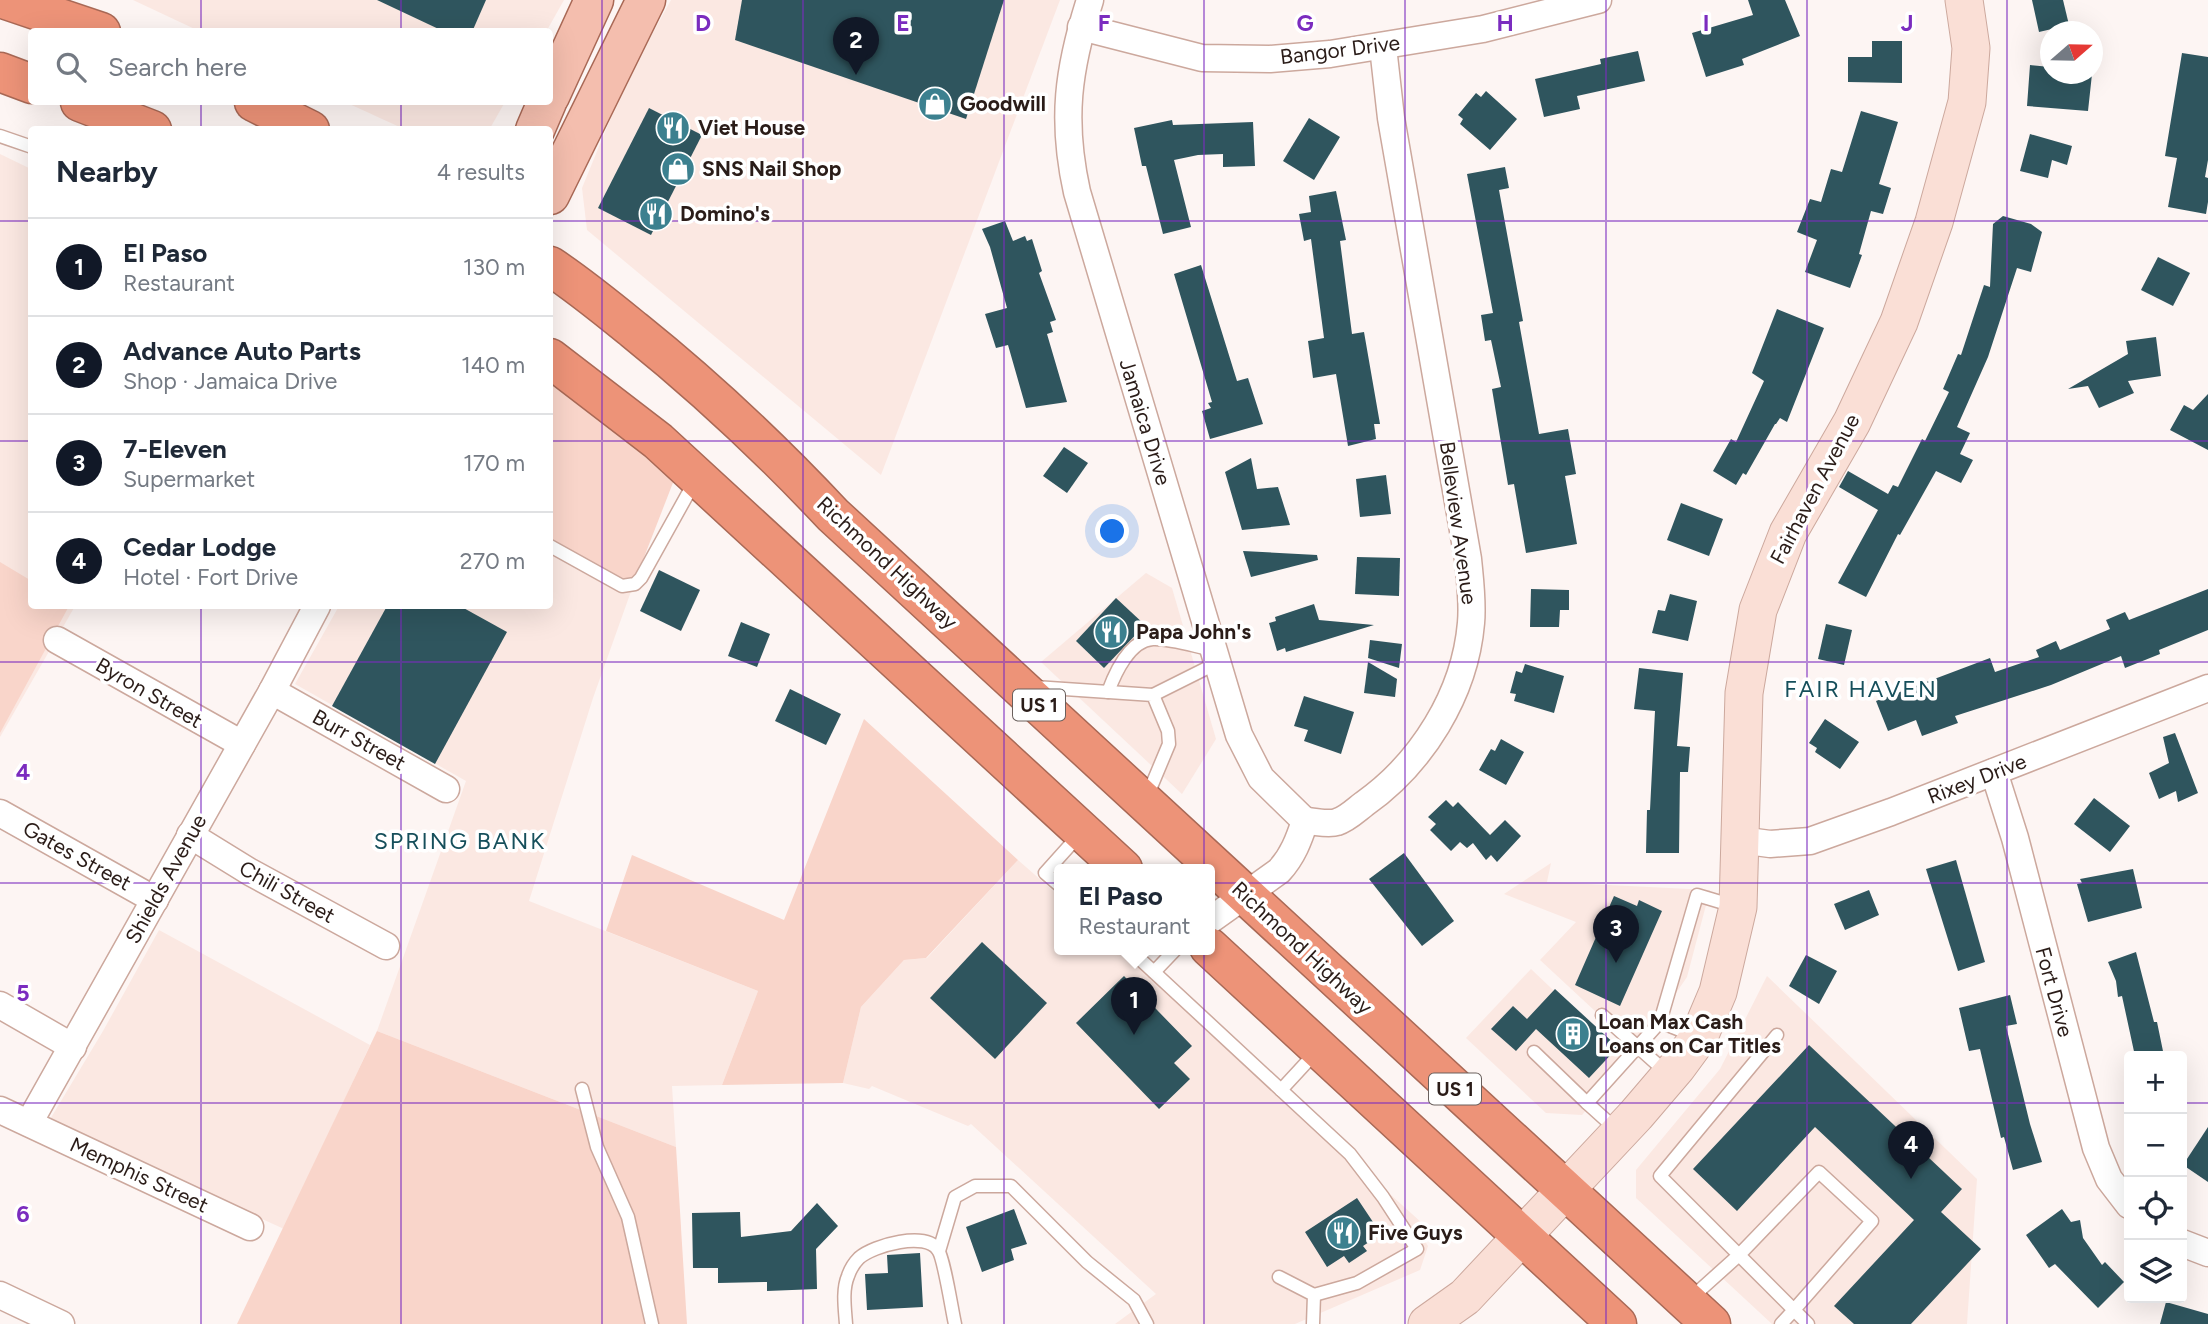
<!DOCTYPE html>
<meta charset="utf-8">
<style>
:root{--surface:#fff;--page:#f6f6f7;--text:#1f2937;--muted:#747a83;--line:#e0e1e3;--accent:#111827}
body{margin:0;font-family:Figtree,sans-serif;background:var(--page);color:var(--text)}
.controls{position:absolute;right:21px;bottom:21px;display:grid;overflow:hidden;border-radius:7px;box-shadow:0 7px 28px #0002}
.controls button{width:63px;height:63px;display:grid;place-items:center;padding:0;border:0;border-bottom:2px solid var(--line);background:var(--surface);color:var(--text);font:35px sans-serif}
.compass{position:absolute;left:2040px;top:21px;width:63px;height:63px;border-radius:50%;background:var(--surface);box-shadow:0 7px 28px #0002;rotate:70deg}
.you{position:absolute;left:1113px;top:532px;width:24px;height:24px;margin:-18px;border:5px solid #fff;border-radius:50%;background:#1a73e8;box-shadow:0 0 0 10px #1a73e833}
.badge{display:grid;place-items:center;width:46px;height:46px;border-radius:50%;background:var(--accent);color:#fff;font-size:23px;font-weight:700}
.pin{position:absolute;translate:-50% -58px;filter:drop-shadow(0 2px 4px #0008)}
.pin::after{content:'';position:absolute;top:37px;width:24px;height:21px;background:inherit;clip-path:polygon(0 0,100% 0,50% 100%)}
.popup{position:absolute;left:1054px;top:864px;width:161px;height:91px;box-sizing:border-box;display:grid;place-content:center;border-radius:7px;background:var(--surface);filter:drop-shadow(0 2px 5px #0005);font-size:23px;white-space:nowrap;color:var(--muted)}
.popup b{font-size:26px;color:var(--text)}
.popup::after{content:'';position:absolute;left:50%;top:100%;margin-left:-14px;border:14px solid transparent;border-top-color:var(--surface)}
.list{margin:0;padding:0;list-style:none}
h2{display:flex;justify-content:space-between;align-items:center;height:91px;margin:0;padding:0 28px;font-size:30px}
h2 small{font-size:23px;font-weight:400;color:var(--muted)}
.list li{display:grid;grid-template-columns:46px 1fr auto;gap:21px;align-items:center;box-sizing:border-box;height:98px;padding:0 28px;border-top:2px solid var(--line)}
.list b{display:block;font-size:26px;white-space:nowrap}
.list p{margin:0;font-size:23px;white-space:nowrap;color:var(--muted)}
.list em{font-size:23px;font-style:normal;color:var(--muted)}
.icon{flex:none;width:38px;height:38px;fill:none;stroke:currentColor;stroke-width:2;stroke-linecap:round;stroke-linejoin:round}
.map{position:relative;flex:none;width:2208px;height:1324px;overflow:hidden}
.search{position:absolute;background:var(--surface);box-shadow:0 7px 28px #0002;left:28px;top:28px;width:525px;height:77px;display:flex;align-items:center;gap:18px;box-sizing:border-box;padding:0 24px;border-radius:7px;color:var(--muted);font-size:26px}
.panel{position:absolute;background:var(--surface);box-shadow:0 7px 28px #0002;left:28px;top:126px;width:525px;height:483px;border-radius:7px}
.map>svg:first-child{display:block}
</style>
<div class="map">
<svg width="2208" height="1324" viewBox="0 0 2208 1324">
<rect width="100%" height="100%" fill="#fdf5f3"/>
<g fill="#fbe8e2">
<polygon points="133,0 564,0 546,32 199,31"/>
<polygon points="671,0 1060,0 881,475 587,230 582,188 625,83"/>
<polygon points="345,102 505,102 489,130 404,129"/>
<polygon points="0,154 31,169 32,606 75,606 0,737"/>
<polygon points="550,546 634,583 593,698 529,901 758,991 722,1085 672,1086 676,1147 377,1031 466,781 295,684 339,606 550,606"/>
<polygon points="1146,573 1172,588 1216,739 1182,794 1041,662"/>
<polygon points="1018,860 1059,896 1059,949 1118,949 1422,1223 1417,1229 1428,1246 1420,1270 1295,1324 1115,1324 1156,1294 971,1124 968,1126 872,1086 869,1089 843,1083 861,1007 904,960 927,958"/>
<polygon points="1551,863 1547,882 1710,890 1687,977 1637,1050 1540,960 1576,922 1504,894"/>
<polygon points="159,930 370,1045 284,1229 49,1121 103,1031"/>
<polygon points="1531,969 1628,1061 1582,1115 1546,1113 1466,1038"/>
<polygon points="1767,976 1977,1179 1967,1324 1772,1324 1636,1198 1636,1170 1720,1069"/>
</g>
<g fill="#f9d5ca">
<polygon points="550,375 676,475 634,583 550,546"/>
<polygon points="0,562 30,580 31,579 32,606 69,606 0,733"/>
<polygon points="864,719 1018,860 926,958 904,960 861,1007 843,1083 722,1085 758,991 606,931 632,855 784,920"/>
<polygon points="377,1031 676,1147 687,1324 237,1324"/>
</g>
<g fill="#2f555e">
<polygon points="377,0 486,0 472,32 445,32"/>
<polygon points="742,0 1004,0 966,119 735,40"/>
<polygon points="1748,0 1785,0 1800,36 1742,59 1744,65 1706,77 1692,33 1753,15"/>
<polygon points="2032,0 2063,0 2069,25 2039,32"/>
<polygon points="1872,41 1902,41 1902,83 1848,82 1848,57 1872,57"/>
<polygon points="1638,51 1645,81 1577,96 1580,109 1544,117 1535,79 1601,64 1600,59"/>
<polygon points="2182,53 2208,57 2208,160 2205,177 2208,178 2208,202 2206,214 2168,207 2177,158 2165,156"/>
<polygon points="2030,65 2050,67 2050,74 2092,74 2088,111 2027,106"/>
<polygon points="1486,91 1517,119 1490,150 1460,124 1463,119 1458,115 1476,93 1481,97"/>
<polygon points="649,108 702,135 651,235 598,208"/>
<polygon points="1861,111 1898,122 1879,184 1891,188 1883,214 1871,211 1859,254 1862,255 1850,288 1805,272 1817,240 1797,232 1810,199 1821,202 1831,169 1842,172"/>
<polygon points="1309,118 1340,137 1314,180 1283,161"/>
<polygon points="1172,120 1173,125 1253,122 1255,166 1223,167 1223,154 1198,155 1174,160 1191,227 1163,234 1146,166 1142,166 1134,128"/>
<polygon points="2030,134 2072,146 2067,165 2052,160 2048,178 2020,171"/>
<polygon points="1505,167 1509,188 1499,190 1523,321 1519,322 1539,434 1568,429 1576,474 1565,476 1577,544 1526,553 1514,484 1508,485 1492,389 1501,387 1491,340 1485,341 1481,315 1493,313 1467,174"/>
<polygon points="1336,191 1346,240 1340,241 1352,334 1364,332 1380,424 1374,424 1376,439 1348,446 1336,374 1313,378 1308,341 1324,338 1311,239 1304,241 1299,214 1311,212 1309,196"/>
<polygon points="2003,216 2031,224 2042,232 2031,272 2017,268 1988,357 1957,427 1970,433 1960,454 1973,460 1961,483 1936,471 1900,535 1898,534 1866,597 1838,583 1878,510 1839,487 1848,471 1888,494 1893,485 1898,487 1922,439 1925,441 1949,392 1943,389 1958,354 1961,355 1984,285 1990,287 1993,224"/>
<polygon points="1005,221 1013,241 1025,236 1027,241 1032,239 1042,271 1039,273 1056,320 1050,322 1053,332 1047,334 1067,402 1026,408 1008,345 996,348 985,314 1007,308 990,247 982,229"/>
<polygon points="2158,257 2190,273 2173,306 2141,290"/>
<polygon points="1201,265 1237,381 1248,378 1263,424 1210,439 1202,411 1211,408 1208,403 1212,402 1174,274"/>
<polygon points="1777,309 1824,328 1787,422 1780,418 1776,424 1775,424 1746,475 1743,473 1736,485 1713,471 1731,439 1736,442 1764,381 1752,373"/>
<polygon points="2156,337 2161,376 2128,381 2134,393 2099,408 2088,386 2068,389 2128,354 2126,341"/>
<polygon points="2208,394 2208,450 2170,430 2184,405 2193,410"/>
<polygon points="1064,447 1088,463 1067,493 1043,476"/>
<polygon points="1251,458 1257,489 1278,487 1290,525 1242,530 1225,472"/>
<polygon points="1386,475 1391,514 1360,517 1356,479"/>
<polygon points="1681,503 1723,519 1709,556 1667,540"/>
<polygon points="1243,551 1317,555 1318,560 1251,577"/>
<polygon points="1357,557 1400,558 1399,596 1355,594"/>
<polygon points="659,570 700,590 681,631 640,611"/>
<polygon points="1531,589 1569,590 1569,610 1560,610 1559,627 1530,627"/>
<polygon points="2208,589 2208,630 2159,650 2160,654 2125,668 2121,656 2051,685 1955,716 1958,723 1922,736 1916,720 1888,731 1876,701 1990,658 1995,672 2039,657 2036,650 2056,641 2060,650 2110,629 2106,620 2125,612 2129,620"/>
<polygon points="1670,594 1697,601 1688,641 1652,633 1658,610 1665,611"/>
<polygon points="1116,598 1145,625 1104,668 1076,641"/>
<polygon points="1314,604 1319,620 1374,625 1286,652 1285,648 1277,651 1269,623 1276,621 1275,617"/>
<polygon points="387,606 460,606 507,632 435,764 332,706"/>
<polygon points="741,622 770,634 757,667 728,656"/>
<polygon points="1826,624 1852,630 1844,665 1818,659"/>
<polygon points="1370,640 1402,644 1399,668 1368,658"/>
<polygon points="1368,662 1397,679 1395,697 1364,693"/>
<polygon points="1525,664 1564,676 1554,713 1514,701 1516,694 1510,693 1516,671 1522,673"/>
<polygon points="1639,668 1683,673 1677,746 1690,747 1688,772 1680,772 1679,853 1646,853 1647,810 1650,810 1655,711 1634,709"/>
<polygon points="790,689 841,714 826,745 775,721"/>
<polygon points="1304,696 1354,712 1341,754 1304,741 1308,730 1294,726"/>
<polygon points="1825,719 1859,742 1840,769 1815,752 1817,748 1809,743"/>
<polygon points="2175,733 2198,793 2178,802 2176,791 2159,799 2149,773 2169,763 2163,737"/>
<polygon points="1501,739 1524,752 1506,785 1479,770 1491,749 1495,751"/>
<polygon points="2094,798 2130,826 2110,852 2074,824"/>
<polygon points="1446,800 1453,807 1458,802 1490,835 1505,820 1521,836 1497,862 1491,855 1486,860 1473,843 1467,848 1460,842 1451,851 1430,830 1436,824 1428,817"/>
<polygon points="1404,853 1454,921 1422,946 1369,879"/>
<polygon points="1956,860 1985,962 1958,971 1926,869"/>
<polygon points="2133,869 2142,908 2088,922 2077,884 2082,883 2080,879"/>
<polygon points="1869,890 1879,915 1845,930 1834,904"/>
<polygon points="1614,896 1637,906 1639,900 1662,911 1620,1006 1575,985"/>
<polygon points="982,942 1047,1003 995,1059 930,998"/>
<polygon points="2136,952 2154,1022 2157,1022 2164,1056 2135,1056 2122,996 2118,997 2116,981 2108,962"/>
<polygon points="1806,955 1837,971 1819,1004 1789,986"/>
<polygon points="1124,976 1192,1046 1174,1063 1190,1079 1159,1109 1076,1023"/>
<polygon points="1555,989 1618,1047 1589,1078 1536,1029 1516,1051 1491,1029 1513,1006 1527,1019"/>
<polygon points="2010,995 2017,1024 2006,1026 2030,1124 2042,1162 2013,1170 2004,1137 2001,1138 1980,1049 1969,1051 1959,1008"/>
<polygon points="1809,1045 1962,1189 1941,1212 1981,1249 1911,1324 1854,1324 1834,1306 1914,1220 1815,1127 1737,1211 1693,1169"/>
<polygon points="2208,1127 2208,1182 2183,1165"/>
<polygon points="1357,1198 1381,1234 1363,1246 1367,1251 1349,1263 1344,1256 1327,1267 1305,1232"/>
<polygon points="817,1203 838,1226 816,1249 817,1289 767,1291 767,1282 718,1283 718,1268 693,1268 692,1213 740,1212 741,1237 791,1231"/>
<polygon points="1014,1209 1027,1244 1011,1249 1014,1260 982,1272 966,1227"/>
<polygon points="2062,1209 2071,1222 2080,1220 2083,1238 2102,1265 2105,1262 2124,1282 2098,1308 2055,1264 2049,1268 2026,1235"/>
<polygon points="920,1253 923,1307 867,1310 865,1274 888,1273 887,1255"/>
<polygon points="2166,1302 2208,1314 2208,1324 2160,1324"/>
</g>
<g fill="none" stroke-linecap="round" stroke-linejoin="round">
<g stroke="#cca89d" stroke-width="15">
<g id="lane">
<polyline points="0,136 32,147"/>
<polyline points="550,546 622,586 635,584 641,578 695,481"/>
<polyline points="1035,687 1153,695 1168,731 1169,744 1146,799"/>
<path d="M1108 692C1115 673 1130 640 1153 639 1170 638 1197 647 1214 650"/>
<polyline points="1153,695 1217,663"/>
<polyline points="1059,885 1045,873 1080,834"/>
<polyline points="1129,949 1350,1154 1383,1197 1417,1249 1357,1283 1314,1295"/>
<polyline points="1154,972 1176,949"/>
<polyline points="1602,1015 1667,1073"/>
<polyline points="1660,1022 1695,1036"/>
<polyline points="1534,1052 1587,1103"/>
<polyline points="582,1089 597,1147 628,1217 652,1324"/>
<polyline points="1281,1090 1317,1051"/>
<polyline points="1618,1131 1587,1103 1660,1022 1697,895 1734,906"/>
<polyline points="939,1251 955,1197 975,1186 1011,1186 1087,1262 1134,1300 1147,1324"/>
<polyline points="1279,1277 1314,1295 1313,1324"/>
<polyline points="1690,1299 1739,1255 1660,1176 1777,1035"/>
<path d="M846 1324C845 1309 842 1290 848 1276 850 1270 855 1262 859 1258 874 1245 926 1231 938 1250 944 1258 952 1311 955 1324"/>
<polyline points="1781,1324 1793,1311 1872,1221 1819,1172 1739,1255 1808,1324"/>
</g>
</g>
<g stroke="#cca89d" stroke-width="29">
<g id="street">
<path d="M1090 0C1068 69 1061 120 1077 192L1239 735 1261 778 1305 821"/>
<polyline points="1081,27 1202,58 1270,59 1330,54 1483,29 1598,0"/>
<polyline points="57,640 242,744"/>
<polyline points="272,691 446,789"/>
<polyline points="1994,772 2015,838 2096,1148 2109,1179 2129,1205"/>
<polyline points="0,813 155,900"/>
<path d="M1305 821C1315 821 1328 825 1337 822 1347 819 1356 810 1364 804 1422 763 1465 694 1471 623 1473 602 1470 580 1468 559L1391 118 1383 47"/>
<polyline points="190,835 250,872 386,946"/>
<polyline points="1740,840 1770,844 1810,841 1891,812 2208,688"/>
<path d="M1209 921 1279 871C1293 856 1299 839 1305 821"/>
<polyline points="0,1005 73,1047"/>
<polyline points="0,1110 250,1227"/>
<polyline points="29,1123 272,691 317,606"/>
<polyline points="2182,1243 2208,1253"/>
<polyline points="0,1295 61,1324"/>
</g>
</g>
<g stroke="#cca89d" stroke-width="39">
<polyline id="secondary" points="1427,1324 1465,1297 1636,1115 1677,1067 1699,1037 1718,992 1738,907 1744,693 1758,610 1788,533 1852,422 1899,322 1934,222 1967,102 1971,48 1964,0"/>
</g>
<g stroke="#a96956" stroke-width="41">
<g id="primary">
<polyline points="550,96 594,0"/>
<polyline points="535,130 547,102"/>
<polyline points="550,195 646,0"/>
</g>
</g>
<g stroke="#a96956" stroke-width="41">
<g id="highway">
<polyline points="6,0 101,32"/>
<polyline points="0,72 32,84"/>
<polyline points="80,102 152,130"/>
<polyline points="254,102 310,130"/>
<path d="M550 266C579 285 607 308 634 330 705 387 771 449 833 515L1711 1324"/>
<polyline points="550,358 658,441 1123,869"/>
<polyline points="1209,947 1617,1324"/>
</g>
</g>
<use href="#lane" stroke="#fff" stroke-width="12"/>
<use href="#street" stroke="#fff" stroke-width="26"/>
<use href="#secondary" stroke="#fadfd6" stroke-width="37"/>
<use href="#primary" stroke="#f4beae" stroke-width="38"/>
<use href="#highway" stroke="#ed9378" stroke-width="38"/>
</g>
<path fill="none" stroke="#7b2cbf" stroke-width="2" stroke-opacity="0.55" d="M201 0V32M401 0V32M602 0V1324M803 0V1324M1004 0V1324M1204 0V1324M1405 0V1324M1606 0V1324M1807 0V1324M2007 0V1324M201 102V130M401 102V130M0 221H32M550 221H2208M0 441H32M550 441H2208M201 606V1324M401 606V1324M0 662H2208M0 883H2208M0 1103H2129M2182 1103H2208"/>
<defs>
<g id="shop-disc" transform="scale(1.75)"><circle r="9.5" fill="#3c808f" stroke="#fff"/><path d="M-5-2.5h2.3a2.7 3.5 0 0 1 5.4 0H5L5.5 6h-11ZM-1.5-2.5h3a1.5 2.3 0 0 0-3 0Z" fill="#fff"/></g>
<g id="restaurant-disc" transform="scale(1.75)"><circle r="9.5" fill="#3c808f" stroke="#fff"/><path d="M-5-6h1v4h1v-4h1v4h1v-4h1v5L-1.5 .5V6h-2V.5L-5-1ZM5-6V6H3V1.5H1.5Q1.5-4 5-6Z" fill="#fff"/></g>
<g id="building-disc" transform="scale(1.75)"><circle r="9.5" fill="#3c808f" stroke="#fff"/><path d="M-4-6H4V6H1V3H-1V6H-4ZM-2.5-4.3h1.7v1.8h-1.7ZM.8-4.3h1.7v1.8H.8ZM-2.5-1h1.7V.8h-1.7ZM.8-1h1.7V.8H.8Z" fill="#fff"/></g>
</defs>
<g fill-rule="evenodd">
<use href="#shop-disc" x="935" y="104"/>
<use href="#restaurant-disc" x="673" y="128"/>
<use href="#shop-disc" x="678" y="169"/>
<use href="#restaurant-disc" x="656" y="214"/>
<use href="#restaurant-disc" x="1111" y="632"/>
<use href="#building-disc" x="1573" y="1034"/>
<use href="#restaurant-disc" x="1343" y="1233"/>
</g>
<g text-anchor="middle" stroke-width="7" stroke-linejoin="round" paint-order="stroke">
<g fill="#fff" stroke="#6a605d" stroke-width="2">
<rect x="1013" y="689.5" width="52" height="31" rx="5"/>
<rect x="1429" y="1073.5" width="52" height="31" rx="5"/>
</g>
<g font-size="19" font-weight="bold" fill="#2a1c18">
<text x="1039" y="712">US 1</text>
<text x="1455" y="1096">US 1</text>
</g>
<g font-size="21" fill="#2a1c18" stroke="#fff">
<text transform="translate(1340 50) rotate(-7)" y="7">Bangor Drive</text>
<text transform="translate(1145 422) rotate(73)" y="7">Jamaica Drive</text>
<text transform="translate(1815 489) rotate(-62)" y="7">Fairhaven Avenue</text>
<text transform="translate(1458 523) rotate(82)" y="7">Belleview Avenue</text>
<text transform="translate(887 563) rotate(43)" y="7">Richmond Highway</text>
<text transform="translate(149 693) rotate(30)" y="7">Byron Street</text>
<text transform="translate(359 740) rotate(29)" y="7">Burr Street</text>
<text transform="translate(1977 779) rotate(-21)" y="7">Rixey Drive</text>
<text transform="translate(77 856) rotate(29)" y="7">Gates Street</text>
<text transform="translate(166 879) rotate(-61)" y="7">Shields Avenue</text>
<text transform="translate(287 892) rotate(29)" y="7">Chili Street</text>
<text transform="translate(1302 948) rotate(43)" y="7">Richmond Highway</text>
<text transform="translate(2054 992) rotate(75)" y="7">Fort Drive</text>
<text transform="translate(139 1175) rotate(25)" y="7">Memphis Street</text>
</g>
<g font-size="21" font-weight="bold" fill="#2a1c18" stroke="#fff" text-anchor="start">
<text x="960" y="111">Goodwill</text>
<text x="698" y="135">Viet House</text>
<text x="702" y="176">SNS Nail Shop</text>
<text x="680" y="221">Domino's</text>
<text x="1136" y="639">Papa John's</text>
<text x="1598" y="1029">Loan Max Cash<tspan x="1598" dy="24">Loans on Car Titles</tspan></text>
<text x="1368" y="1240">Five Guys</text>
</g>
<g font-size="23" letter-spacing="2" fill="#164f5b" stroke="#fff">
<text x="1861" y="697">FAIR HAVEN</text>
<text x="460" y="849">SPRING BANK</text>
</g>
</g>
<g font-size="23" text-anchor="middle" font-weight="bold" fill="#7b2cbf" stroke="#fff" stroke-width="7" stroke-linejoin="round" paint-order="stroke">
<text x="703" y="31">D</text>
<text x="903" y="31">E</text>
<text x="1104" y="31">F</text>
<text x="1305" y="31">G</text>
<text x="1505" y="31">H</text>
<text x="1706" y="31">I</text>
<text x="1907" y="31">J</text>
<text x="23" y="780">4</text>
<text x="23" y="1001">5</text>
<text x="23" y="1222">6</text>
</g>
</svg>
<div class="controls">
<button>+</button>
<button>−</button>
<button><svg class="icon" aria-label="locate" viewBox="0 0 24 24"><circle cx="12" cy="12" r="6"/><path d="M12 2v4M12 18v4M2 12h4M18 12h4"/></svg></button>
<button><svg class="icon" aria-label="layers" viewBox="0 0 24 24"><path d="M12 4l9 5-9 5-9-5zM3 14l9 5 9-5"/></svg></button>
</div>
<svg class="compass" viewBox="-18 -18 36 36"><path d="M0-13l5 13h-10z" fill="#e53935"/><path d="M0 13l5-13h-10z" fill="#747a83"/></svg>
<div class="you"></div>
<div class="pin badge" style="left:1134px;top:1035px">1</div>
<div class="popup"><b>El Paso</b>Restaurant</div>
<div class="pin badge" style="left:856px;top:75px">2</div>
<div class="pin badge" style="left:1616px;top:963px">3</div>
<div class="pin badge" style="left:1911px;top:1179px">4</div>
<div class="search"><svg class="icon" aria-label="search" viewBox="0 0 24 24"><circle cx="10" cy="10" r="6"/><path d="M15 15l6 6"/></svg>Search here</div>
<section class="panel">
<h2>Nearby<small>4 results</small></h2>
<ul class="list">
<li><span class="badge">1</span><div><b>El Paso</b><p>Restaurant</p></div><em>130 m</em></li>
<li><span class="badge">2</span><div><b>Advance Auto Parts</b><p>Shop · Jamaica Drive</p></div><em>140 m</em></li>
<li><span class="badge">3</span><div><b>7-Eleven</b><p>Supermarket</p></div><em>170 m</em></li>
<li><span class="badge">4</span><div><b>Cedar Lodge</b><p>Hotel · Fort Drive</p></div><em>270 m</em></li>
</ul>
</section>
</div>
